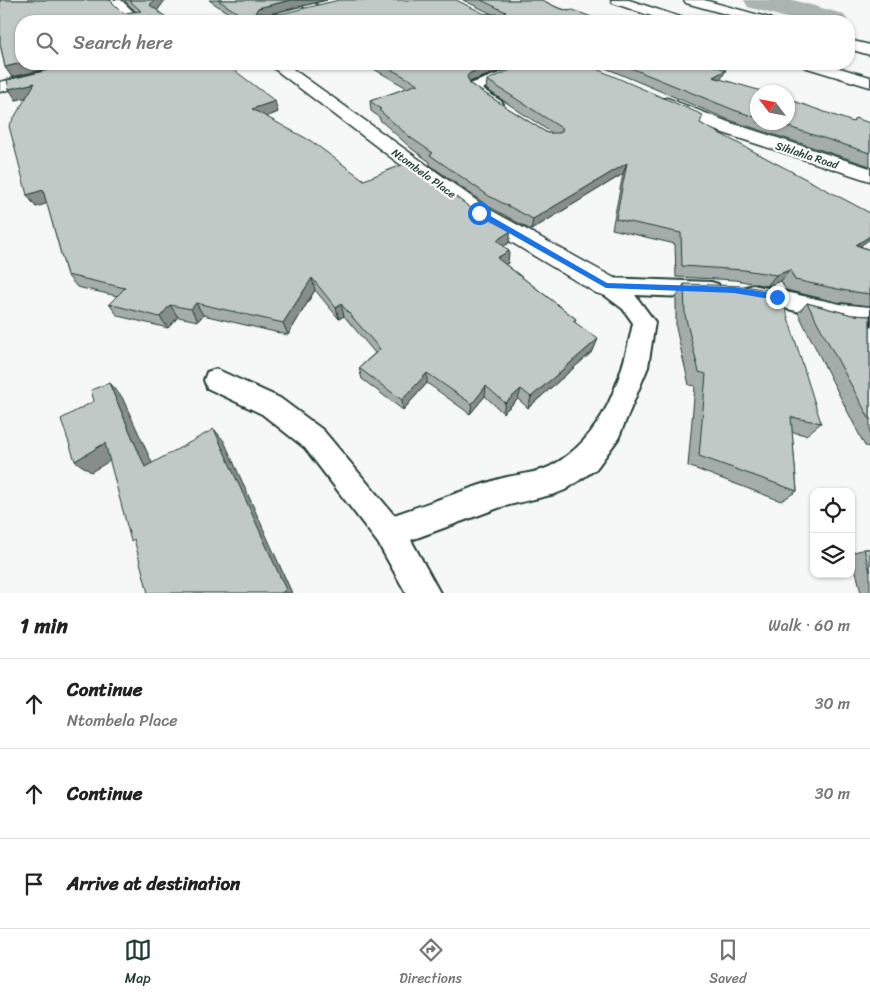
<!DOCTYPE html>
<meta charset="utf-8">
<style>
:root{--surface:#fff;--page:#f2f2f2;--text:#222;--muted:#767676;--line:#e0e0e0;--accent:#1f3d34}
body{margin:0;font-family:Sriracha,sans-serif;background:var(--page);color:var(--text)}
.controls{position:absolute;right:15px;bottom:15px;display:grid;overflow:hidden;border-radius:10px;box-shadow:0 1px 4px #0004}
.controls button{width:45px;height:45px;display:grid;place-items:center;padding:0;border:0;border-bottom:1px solid var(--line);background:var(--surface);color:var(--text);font:25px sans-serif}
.compass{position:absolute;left:750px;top:85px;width:45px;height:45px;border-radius:50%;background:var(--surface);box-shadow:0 1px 4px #0004;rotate:302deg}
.stop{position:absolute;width:15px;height:15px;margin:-11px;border:4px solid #1a73e8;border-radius:50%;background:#fff}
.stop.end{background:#1a73e8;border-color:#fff;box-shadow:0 1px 5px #0008}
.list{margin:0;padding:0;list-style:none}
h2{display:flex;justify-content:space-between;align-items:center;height:65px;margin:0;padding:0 20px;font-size:21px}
h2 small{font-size:16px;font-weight:400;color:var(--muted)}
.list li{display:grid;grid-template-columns:32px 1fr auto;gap:15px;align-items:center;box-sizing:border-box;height:90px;padding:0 20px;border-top:1px solid var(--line)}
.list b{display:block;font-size:19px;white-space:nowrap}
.list p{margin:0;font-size:16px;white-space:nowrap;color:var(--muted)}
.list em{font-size:16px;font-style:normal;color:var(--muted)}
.icon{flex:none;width:28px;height:28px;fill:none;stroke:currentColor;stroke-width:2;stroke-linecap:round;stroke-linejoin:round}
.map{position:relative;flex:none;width:870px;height:593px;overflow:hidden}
.search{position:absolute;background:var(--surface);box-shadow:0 1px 4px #0004;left:15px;right:15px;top:15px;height:55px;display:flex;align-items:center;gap:12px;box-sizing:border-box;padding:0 18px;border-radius:20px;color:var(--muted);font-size:19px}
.sheet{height:335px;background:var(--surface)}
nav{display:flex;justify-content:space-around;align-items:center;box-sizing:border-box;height:70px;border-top:1px solid var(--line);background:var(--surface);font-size:14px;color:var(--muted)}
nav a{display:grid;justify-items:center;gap:2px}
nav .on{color:var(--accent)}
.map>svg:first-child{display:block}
</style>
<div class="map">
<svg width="870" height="593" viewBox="0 0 870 593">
<rect width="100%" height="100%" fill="#f6f7f7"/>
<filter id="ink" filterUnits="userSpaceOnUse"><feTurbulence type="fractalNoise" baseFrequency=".02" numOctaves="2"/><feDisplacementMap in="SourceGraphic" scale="10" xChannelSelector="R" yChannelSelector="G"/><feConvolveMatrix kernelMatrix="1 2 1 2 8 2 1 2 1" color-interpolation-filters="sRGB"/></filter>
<g filter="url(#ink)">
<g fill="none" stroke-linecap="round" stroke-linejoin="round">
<polygon fill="#aab5b1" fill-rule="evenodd" points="744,0 793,0 843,14 848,21 797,21 748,7"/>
<g stroke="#1f3d34" stroke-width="4">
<g id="service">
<path d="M524 64H540L482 89 501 101 503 104 501 107C489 110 473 98 468 87L470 84Z"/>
<path d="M606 278 711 282 718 284 721 290 718 296 711 298 635 295 655 322 648 367 618 439 596 469 565 490 555 494 501 507 411 540 440 593H406L378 543 305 448 262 414 207 388 204 380 207 372 216 369 280 398 323 430 394 515C429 503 464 490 499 479 515 474 536 474 551 466 604 438 622 378 633 323L623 309 599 291 596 286 599 281Z"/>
<polygon points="753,285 840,304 870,307 870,325 826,318 746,299 742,293 746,287"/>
</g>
</g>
<g stroke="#1f3d34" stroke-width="3">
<g id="minor">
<polygon points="108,0 121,0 143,21 129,21"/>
<polygon points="295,0 310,0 322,9 321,12 311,12"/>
<polygon points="75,64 102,64 100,67 0,92 0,82"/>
<polygon points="268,64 286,64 487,208 616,279 619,286 616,293 606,296 596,293 471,218"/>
<polygon points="667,98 728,122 870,168 870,181 714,130 661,107 658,103 661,99"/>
</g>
</g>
<g stroke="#1f3d34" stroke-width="3">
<g id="motorway">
<polygon points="611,0 629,0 683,18 685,21 666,21 613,3"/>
<polygon points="684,0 704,0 770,18 772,21 751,21 686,3"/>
<polygon points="849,40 870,45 870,55 849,49"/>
<polygon points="802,64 826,64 870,77 870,87 804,67"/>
</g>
</g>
<use href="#service" fill="#fff" fill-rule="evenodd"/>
<use href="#minor" fill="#fff" fill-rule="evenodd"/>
<use href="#motorway" fill="#fff" fill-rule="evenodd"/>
</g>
<g fill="#a5adaa" stroke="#1f3d34">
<polygon points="0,0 110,0 123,13 136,12 124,0 165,0 157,11 171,21 21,21 21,64 68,64 12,77 5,67 0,43"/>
<polygon points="209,0 327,0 271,14 492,14 463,0 542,0 556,7 602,21 240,21"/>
<polygon points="73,64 278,112 266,117 364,180 509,243 504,246 509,251 508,263 505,264 576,319 575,322 593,351 528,408 518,399 503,413 485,396 470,414 427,383 403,410 362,379 359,368 375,353 344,316 339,319 315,290 288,335 203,315 198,321 178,317 168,328 118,316 109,304 117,296 77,287 67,275 47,203 36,207 27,195 26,97 16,100"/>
<polygon points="302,64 323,64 308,68"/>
<polygon points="365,64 519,64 469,82 470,84 547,133 552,133 486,89 487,80 700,123 870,239 860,246 870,250 870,306 836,302 786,290 781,281 767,286 736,280 676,277 675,244 612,229 623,174 531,230 488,206 430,165 430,162 412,149 380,120 379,117 371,111 370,101 407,88"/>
<polygon points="596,64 709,64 721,80 758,92 758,122 853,122 870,123 870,166 729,120"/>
<polygon points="684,284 821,423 806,435 792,432 797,491 781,501 688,466 695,386 689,385 676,328 676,298"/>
<polygon points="807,303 852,315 870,316 870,447 865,446 798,313"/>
<polygon points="864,549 870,549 870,593 861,593 852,553"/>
</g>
<g fill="#868d8b" stroke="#1f3d34">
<polygon points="154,0 165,0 154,15 150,5"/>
<polygon points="291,0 327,0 261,16 255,13 258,8"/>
<polygon points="21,63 21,64 68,64 12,77 5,67"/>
<polygon points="308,64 323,64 308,68"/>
<polygon points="495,64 519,64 469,82 467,76 470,73"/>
<polygon points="726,70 721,79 713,77"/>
<polygon points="35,83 42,94 16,100 9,89"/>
<polygon points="275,101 278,112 256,121 252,109"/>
<polygon points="627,163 623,174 531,230 533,219"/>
<polygon points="43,190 52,202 36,207 27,195"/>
<polygon points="511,231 509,243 495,252 497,240"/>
<polygon points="870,236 870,239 846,256 856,245"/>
<polygon points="509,251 508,263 495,269 497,258"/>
<polygon points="790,270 781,281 767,286 776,275"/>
<polygon points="312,278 315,290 288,335 283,323"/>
<polygon points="196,303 203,315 198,321 191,309"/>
<polygon points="341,304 344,316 339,319 336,308"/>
<polygon points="170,305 178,317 168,328 160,317"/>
<polygon points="598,339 593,351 528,408 531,397"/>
<polygon points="427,373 427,383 403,410 402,400"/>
<polygon points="109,383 122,397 159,478 145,467"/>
<polygon points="486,386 485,396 470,414 472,404"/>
<polygon points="521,389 518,399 503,413 505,403"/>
<polygon points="214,429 224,441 292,593 281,593"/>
<polygon points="105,443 120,455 91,472 75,461"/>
</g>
<g fill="#c0c9c6" stroke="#1f3d34">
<polygon points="0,0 110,0 123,13 141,11 129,0 154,0 150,5 171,21 21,21 21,63 5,67 0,43"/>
<polygon points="218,0 291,0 258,8 255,13 280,14 339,0 456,0 485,14 504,14 506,12 481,0 542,0 556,7 568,11 573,10 602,21 250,21"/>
<polygon points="73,64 226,64 275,101 252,109 311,141 364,180 409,162 471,208 511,231 497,240 509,251 497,258 576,319 573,321 598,339 531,397 521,389 505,403 486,386 472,404 427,373 402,400 359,368 380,349 341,304 336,308 312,278 283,323 196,303 191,309 170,305 160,317 109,304 125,288 67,275 43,190 27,195 9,126 35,83 9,89 7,80"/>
<polygon points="381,64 495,64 470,73 467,76 470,84 547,133 560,133 563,129 487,80 525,64 585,64 703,115 700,123 870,213 870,236 856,245 870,250 870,294 847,291 795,280 790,270 776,275 744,270 682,266 681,233 616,219 627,163 533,219 489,196 430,155 433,153 411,138 379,110 381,109 370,101 418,84"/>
<polygon points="621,64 709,64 726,70 713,77 765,92 758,92 758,118 734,110"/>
<polygon points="788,99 853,122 855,118 870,123 870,153 773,122 788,122"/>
<polygon points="684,284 744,286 780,292 821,423 791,417 797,491 699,456 706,374 699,372 685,315"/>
<polygon points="807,303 852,315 870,316 870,420"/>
<polygon points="109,383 145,467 214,429 286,590 281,593 148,593 134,539 131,541 105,443 75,461 61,419 94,401 91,390"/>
<polygon points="864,549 870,549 870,572"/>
</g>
</g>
<polygon fill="#1a73e8" points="477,211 482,211 607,283 734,287 777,294 781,297 777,300 734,293 606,288 477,215"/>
<g text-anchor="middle" stroke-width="4.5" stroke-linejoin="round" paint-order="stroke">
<g font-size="11" fill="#1f3d34" stroke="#fff">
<text transform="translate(807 155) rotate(18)" y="4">Sihlahla Road</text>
<text transform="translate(424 173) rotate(36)" y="4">Ntombela Place</text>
</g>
</g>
</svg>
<div class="controls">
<button><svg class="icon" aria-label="locate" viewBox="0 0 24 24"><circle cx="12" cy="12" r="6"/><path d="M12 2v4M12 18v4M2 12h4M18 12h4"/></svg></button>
<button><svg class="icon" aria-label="layers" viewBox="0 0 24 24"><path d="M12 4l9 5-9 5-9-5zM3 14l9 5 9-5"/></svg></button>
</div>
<svg class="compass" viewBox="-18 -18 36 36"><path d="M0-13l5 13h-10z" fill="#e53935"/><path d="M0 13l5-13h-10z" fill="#767676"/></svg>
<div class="stop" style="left:479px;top:213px"></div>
<div class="stop end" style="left:777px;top:297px"></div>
<div class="search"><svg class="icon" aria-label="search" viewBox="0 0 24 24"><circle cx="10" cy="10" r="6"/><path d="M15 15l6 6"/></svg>Search here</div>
</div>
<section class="sheet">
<h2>1 min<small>Walk · 60 m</small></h2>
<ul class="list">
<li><svg class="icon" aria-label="ahead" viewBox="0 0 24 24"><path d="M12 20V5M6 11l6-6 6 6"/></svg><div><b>Continue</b><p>Ntombela Place</p></div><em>30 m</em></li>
<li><svg class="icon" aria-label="ahead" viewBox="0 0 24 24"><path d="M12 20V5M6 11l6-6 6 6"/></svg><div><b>Continue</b></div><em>30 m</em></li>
<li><svg class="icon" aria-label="arrive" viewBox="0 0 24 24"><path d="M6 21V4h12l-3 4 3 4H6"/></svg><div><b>Arrive at destination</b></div></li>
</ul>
</section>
<nav>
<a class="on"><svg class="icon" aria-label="map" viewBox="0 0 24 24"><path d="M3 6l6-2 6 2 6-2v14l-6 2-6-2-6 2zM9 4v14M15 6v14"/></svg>Map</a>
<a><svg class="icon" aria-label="directions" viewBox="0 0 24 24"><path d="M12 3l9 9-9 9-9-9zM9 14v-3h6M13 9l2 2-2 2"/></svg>Directions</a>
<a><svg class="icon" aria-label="saved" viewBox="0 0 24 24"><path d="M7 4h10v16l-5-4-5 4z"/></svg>Saved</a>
</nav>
